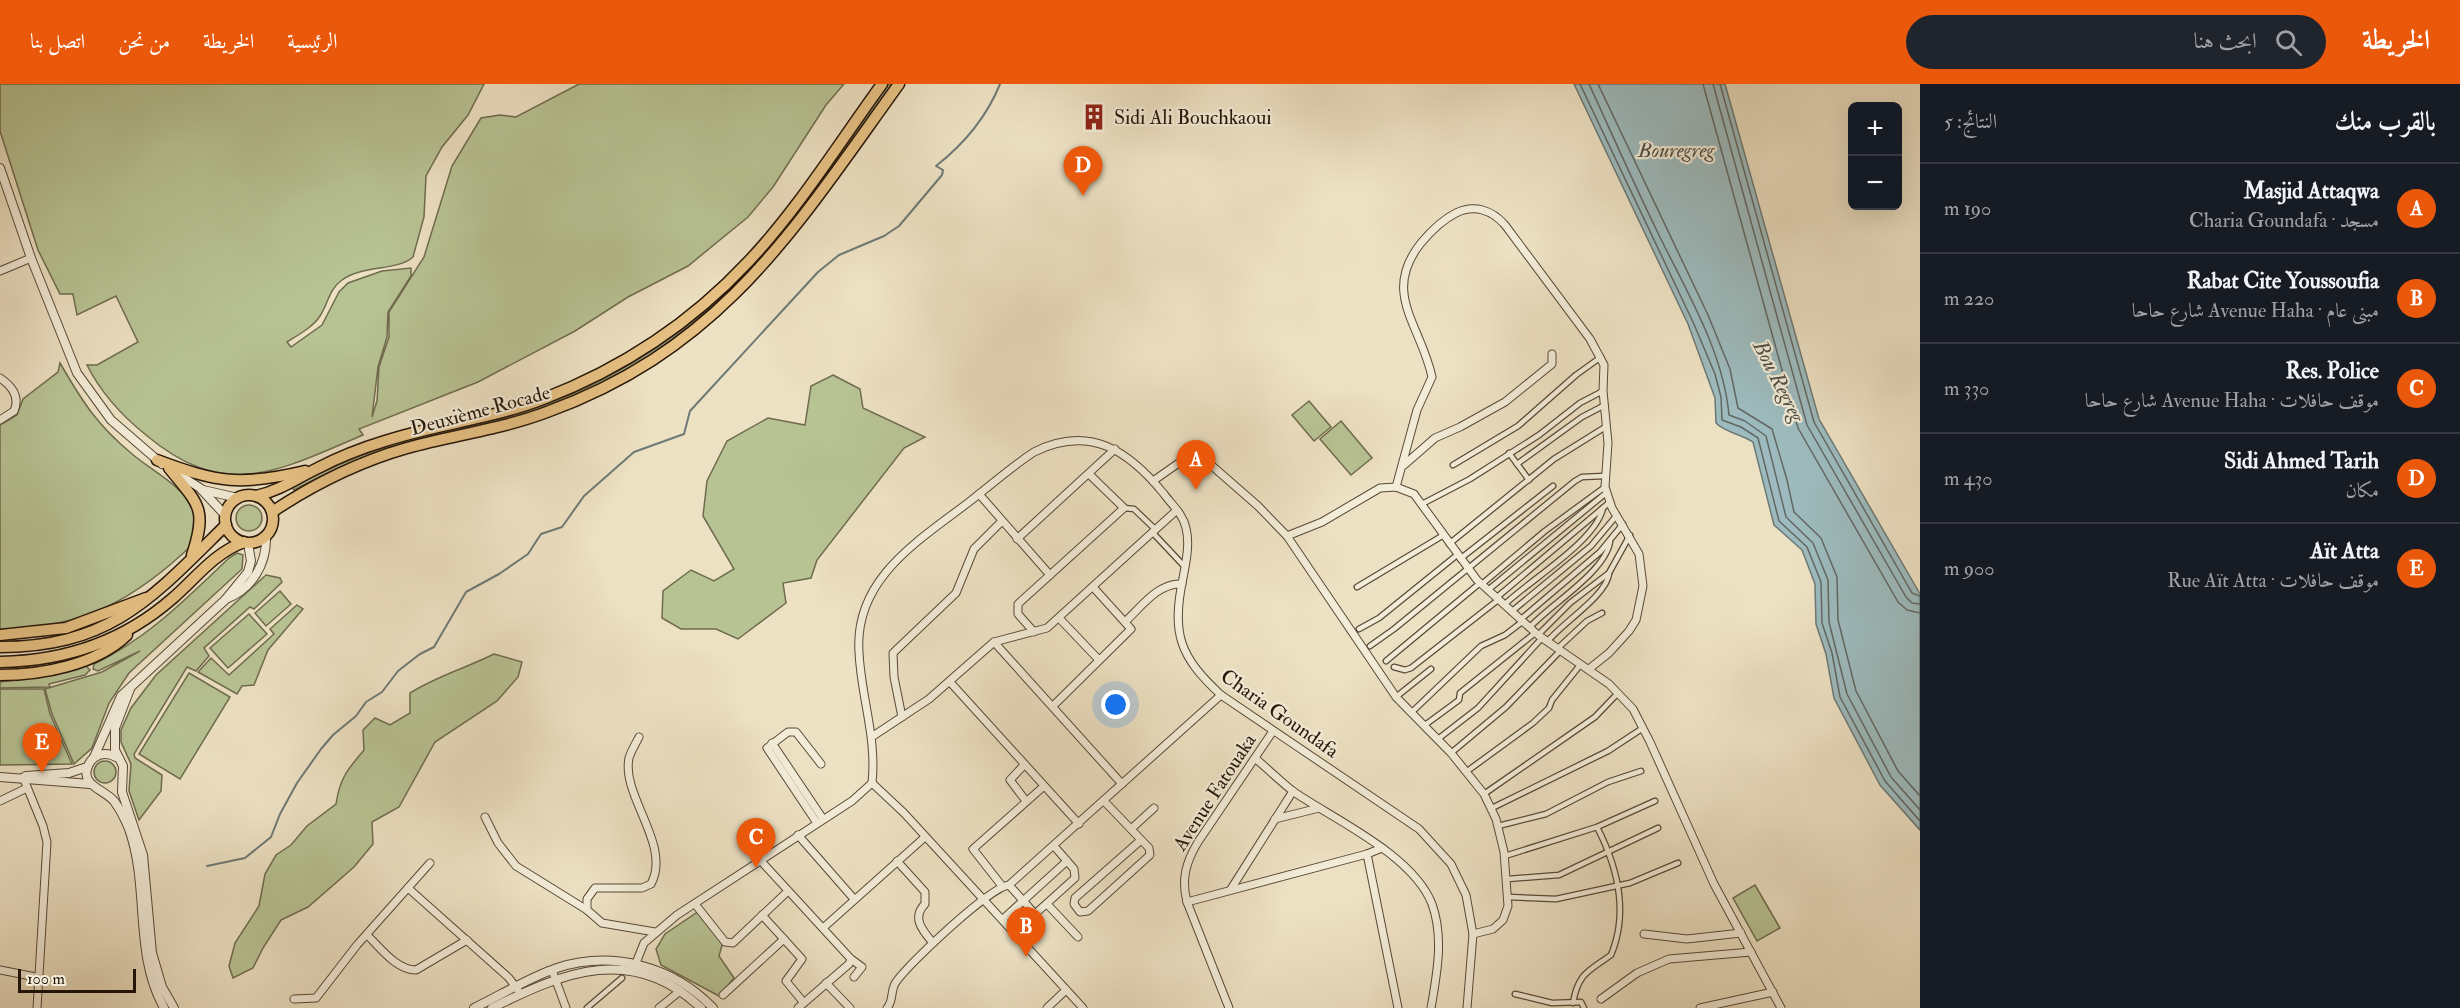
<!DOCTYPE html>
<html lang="ar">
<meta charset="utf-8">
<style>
:root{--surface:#171b24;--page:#20242c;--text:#f1f3f6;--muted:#9ea1a6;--line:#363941;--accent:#ea580c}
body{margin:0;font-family:"IM FELL Double Pica",Amiri,serif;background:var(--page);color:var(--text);direction:rtl}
.controls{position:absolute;right:18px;top:18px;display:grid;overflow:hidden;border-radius:9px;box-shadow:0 6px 24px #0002}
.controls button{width:54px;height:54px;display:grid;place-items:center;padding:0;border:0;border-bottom:2px solid var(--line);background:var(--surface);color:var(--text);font:30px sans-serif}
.scale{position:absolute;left:18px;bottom:15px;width:118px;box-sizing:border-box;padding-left:6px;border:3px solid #261608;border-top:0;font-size:16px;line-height:21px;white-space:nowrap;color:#261608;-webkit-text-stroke:4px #f3ecd8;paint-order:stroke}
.you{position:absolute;left:1116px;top:621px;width:21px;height:21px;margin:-15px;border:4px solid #fff;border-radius:50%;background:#1a73e8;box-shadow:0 0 0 9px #1a73e833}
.badge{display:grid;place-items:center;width:39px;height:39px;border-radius:50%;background:var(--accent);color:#fff;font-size:20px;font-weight:700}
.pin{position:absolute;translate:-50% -50px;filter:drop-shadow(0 2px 3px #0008)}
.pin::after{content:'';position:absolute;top:32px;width:21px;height:18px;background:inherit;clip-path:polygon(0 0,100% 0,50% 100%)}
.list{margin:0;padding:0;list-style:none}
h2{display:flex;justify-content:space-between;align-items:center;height:78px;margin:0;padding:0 24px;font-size:26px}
h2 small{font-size:20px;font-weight:400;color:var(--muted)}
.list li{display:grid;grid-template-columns:39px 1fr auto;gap:18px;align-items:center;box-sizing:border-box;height:90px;padding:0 24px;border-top:2px solid var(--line)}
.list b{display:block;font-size:22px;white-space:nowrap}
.list p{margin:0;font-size:20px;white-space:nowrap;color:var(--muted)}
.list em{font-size:20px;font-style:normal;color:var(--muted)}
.icon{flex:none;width:33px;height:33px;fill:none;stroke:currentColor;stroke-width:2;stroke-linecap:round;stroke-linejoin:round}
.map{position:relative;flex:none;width:1920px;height:924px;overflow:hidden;direction:ltr}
header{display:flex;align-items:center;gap:36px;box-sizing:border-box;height:84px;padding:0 30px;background:var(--accent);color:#fff}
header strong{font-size:28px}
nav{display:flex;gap:33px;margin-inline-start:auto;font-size:21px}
.search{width:420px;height:54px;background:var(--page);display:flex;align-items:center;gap:15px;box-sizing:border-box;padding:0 21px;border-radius:33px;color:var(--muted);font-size:22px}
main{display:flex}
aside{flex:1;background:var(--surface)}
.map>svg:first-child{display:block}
</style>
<header>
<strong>الخريطة</strong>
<div class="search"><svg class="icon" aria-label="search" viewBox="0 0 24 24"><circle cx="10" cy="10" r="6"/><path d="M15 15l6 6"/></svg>ابحث هنا</div>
<nav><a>الرئيسية</a><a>الخريطة</a><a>من نحن</a><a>اتصل بنا</a></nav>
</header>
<main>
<aside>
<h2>بالقرب منك<small>النتائج: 5</small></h2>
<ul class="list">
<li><span class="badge">A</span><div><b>Masjid Attaqwa</b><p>مسجد · Charia Goundafa</p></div><em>190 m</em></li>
<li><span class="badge">B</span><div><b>Rabat Cite Youssoufia</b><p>مبنى عام · Avenue Haha شارع حاحا</p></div><em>220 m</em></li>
<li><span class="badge">C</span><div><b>Res. Police</b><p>موقف حافلات · Avenue Haha شارع حاحا</p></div><em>330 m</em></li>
<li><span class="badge">D</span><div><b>Sidi Ahmed Tarih</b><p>مكان</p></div><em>430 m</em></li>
<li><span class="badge">E</span><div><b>Aït Atta</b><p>موقف حافلات · Rue Aït Atta</p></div><em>900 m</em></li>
</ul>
</aside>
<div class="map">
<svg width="1920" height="924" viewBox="0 0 1920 924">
<rect width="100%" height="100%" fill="#ede1c3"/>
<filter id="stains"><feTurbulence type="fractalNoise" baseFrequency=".00333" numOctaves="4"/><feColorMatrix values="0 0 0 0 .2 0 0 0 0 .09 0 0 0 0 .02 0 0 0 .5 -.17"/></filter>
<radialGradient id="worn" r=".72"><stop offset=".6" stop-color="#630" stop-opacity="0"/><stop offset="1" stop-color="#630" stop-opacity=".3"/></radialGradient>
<g fill="#b8c394" stroke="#6f6c4e" stroke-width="1.5">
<path d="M0 0H484L468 31 442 63 426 92 424 133 413 173C398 187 362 181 342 196 329 205 328 220 320 232 313 243 298 251 287 258L291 263 322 241 339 208 348 199 382 187 411 184V192L388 228 387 253 378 283 372 333 377 317 379 283 389 253V228L424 173 452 82 481 34 500 31 516 33 579 0H844L826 21 773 103 748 133 688 182 628 213 575 247 478 298 359 345 363 351C278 387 226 418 146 351 121 331 101 309 87 281H97L138 258 116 212 77 231 73 210H60L38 166 0 47Z"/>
<path d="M889 0H892C849 59 809 120 762 175 704 242 626 294 543 324 501 339 458 345 415 356 372 367 333 385 294 406L292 404C332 382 374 364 419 353 454 345 490 339 525 328 614 299 696 245 759 175 807 121 847 59 889 0Z"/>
<path d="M60 279C82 317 97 341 131 369 150 386 181 400 192 424 198 435 194 448 193 460 135 516 81 545 0 545V341L17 331 23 315 58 288Z"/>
<polygon points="833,291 860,305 863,324 925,353 904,364 817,476 811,494 783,499 786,519 738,555 716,545 681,545 662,534 663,507 691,486 714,497 734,485 703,432 707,397 727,357 768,334 805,341 811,302"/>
<polygon points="1309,317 1331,343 1314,357 1292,331"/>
<polygon points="1341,337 1372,374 1351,391 1320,355"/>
<circle cx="249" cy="434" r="13"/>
<path d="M237 469 243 471 242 485 129 589 109 619 92 664 74 680 52 630 45 605 102 588 140 567 98 587 93 585 94 580C148 554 186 515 229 474Z"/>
<polygon points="266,491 280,494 282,498 254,525 250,523 204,564 209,572 196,587 187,583 134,670 135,674 162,691 161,707 139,736 129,707 131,680 121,658 121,646 131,624 156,591"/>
<polygon points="280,507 291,520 266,542 255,529"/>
<polygon points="297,521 303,525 268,566 254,601 242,602 237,610 198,588 211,574 229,591 274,550 270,545"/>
<polygon points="249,530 267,550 228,584 210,564"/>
<path d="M494 570 522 578 518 593 497 617 435 658 399 723 372 738 373 760 354 783 308 823 281 836 263 864 253 884 233 894 229 882 235 859 259 822 265 790 276 771 291 761 307 742 336 720C340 694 347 686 364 666L363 646 375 634 390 641 410 629V609C437 592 466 584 494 570Z"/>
<polygon points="86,582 90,586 85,591 49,600 50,603 0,604 0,598 54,591"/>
<polygon points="189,589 230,613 180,695 139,670"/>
<polygon points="0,605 44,605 50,630 72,680 0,681"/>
<circle cx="105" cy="688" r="11"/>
<polygon points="1755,801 1780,844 1757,857 1733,814"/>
<polygon points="699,827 723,858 719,872 734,894 719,912 661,881 656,865 665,850"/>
</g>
<path fill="#9dbbbe" stroke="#6d7975" stroke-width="1.5" d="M1574 0H1725L1819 335 1920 510V746L1880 701 1834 614 1826 570 1816 540 1815 500 1802 466 1774 441 1753 358C1741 350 1724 348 1716 339L1715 314 1688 240Z"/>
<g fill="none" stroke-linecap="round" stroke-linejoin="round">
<g stroke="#626863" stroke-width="1.5">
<polyline points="1580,0 1693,238 1715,290 1721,313 1722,336 1741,343 1758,354 1779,437 1807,463 1821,498 1822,539 1832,569 1840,613 1885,697 1920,737"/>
<path d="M1589 0C1612 50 1634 100 1658 149 1686 207 1723 266 1729 331L1745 337 1766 352 1786 433 1813 459 1828 496 1829 538 1847 610 1891 693 1920 726"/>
<polyline points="1598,0 1708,231 1730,285 1738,324 1772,345 1787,396 1794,428 1821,454 1837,493 1838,536 1856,607 1898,687 1920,712"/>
<polyline points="1703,0 1798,344 1898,518 1907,526 1920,529"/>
<polyline points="1713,0 1807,341 1906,513 1912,519 1920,520"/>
<polyline points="1720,0 1814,338 1912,509 1920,512"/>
</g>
<path stroke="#6d7975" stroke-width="2" d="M207 782 245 774 271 753 280 730 297 699 321 665 333 651 356 632 366 618 382 608 398 587 420 570 434 563 466 508 499 490 528 470 541 450 562 443 584 412 634 368 684 350 690 327 818 188 839 171 884 152 899 142 942 91 943 86 936 82C964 60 987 32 1000 0"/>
<g stroke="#584937" stroke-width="7">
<g id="pedestrian">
<polyline points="1509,369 1529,396"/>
<polyline points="1517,380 1582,333 1605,321"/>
<polyline points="1453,381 1518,342 1576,291 1601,273"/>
<polyline points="1422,420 1470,395 1539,351 1580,319 1603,307"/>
<polyline points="1124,424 1134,425 1156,446"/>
<polyline points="1153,449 1185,483"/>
<polyline points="1449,460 1554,375 1607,342"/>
<polyline points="1460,475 1553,402"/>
<polyline points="1482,500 1545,447 1605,403"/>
<polyline points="1357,503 1442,452"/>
<polyline points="1488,506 1606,409"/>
<polyline points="1496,514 1610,418"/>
<path d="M1504 521C1530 496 1596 457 1603 424"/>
<polyline points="1511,528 1591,462 1617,431"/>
<polyline points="1520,536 1600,468 1623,440"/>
<path d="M1529 544C1551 520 1605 488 1610 458"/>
<polyline points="1359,545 1379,534 1457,471"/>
<polyline points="1538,551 1570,519 1609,489 1630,451"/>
<path d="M1547 558C1562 539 1606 512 1609 490"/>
<polyline points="1370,562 1394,545 1575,397 1582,393 1604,392"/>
<polyline points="1557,565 1587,537 1602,529"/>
<polyline points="1386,577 1480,499"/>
<polyline points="1394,583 1405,586 1411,584 1498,516"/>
<polyline points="1396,613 1431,585"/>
<polyline points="1412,628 1481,562 1505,551 1522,538"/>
<polyline points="1425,641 1459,616 1460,609 1535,549"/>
<polyline points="1438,655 1478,624 1542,554"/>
<polyline points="1451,669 1506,623 1560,567"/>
<polyline points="1466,688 1533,639 1549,624 1552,616 1581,580"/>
<polyline points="1484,710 1595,633 1618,609"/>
<polyline points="1492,724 1608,667 1643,644"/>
<polyline points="1498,742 1546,730 1608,698 1641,687"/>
<polyline points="1505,772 1597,743 1655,717"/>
<polyline points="1508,795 1559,791 1658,744"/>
<polyline points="1508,813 1556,815 1630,799 1678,779"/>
<polyline points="1515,910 1552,919 1581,918 1584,924"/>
<path d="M1573 919C1578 889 1589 887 1611 871 1629 828 1617 782 1597 743"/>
<polyline points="587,924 622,894"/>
</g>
</g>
<g stroke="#584937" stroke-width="9">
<g id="minor">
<polyline points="0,187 31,174"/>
<path d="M0 294C12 302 20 313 14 327L0 336"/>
<polyline points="1404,381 1435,354 1460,343 1505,318 1552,280 1552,270"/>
<polyline points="1153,397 1183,376 1203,374 1258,422 1287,452 1396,613 1451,669 1484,710 1496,735 1504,768 1508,822 1503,836 1493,845 1473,850"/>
<path d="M1396 403 1417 326 1432 293C1421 241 1381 209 1421 159 1431 147 1442 136 1456 129 1474 120 1492 126 1505 141L1590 255 1604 281 1603 307 1608 359 1605 403 1612 424 1639 470 1643 502 1636 536 1629 547 1609 569 1589 585"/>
<polyline points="979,410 1050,491"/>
<polyline points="1287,452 1322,438 1380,404 1396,403 1414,410 1477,496 1538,551 1609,600 1633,625 1650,658 1714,800 1781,924"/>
<polyline points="1017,455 1115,365"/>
<polyline points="1059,534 1099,576"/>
<path d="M1126 537C1141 523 1159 498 1182 500"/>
<polyline points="1034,548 1018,530 1018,520 1124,424 1090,391"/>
<polyline points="994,558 1122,700"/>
<polyline points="950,598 1079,740"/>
<polyline points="1053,622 1131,545 1093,503"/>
<polyline points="902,633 894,593 893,569 956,509 974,465 1001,438"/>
<polyline points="873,652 929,615 994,558 1047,544 1177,426"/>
<path d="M639 653C636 659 631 667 629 674 621 712 672 761 651 800L642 804H595L587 815V826L602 839 655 848"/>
<polyline points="772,659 823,735"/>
<path d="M1256 675C1269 686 1281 698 1294 708 1335 736 1413 771 1432 820 1444 853 1437 890 1431 924"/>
<polyline points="1024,681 1010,696 1026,717"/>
<polyline points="23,693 43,742 47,758 37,924"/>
<path d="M872 699C877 653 861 613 859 568 854 495 918 457 969 418 991 401 1011 383 1034 368 1090 340 1129 367 1164 410 1172 421 1183 430 1186 444 1190 460 1186 478 1183 494 1171 550 1180 573 1221 611L1419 745 1451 780 1466 811 1473 850 1467 924"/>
<polyline points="872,699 904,729 1083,924"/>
<polyline points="0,717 27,704"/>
<polyline points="1104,717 1149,764 1150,771 1088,827 1080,828 1074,820 1075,814 1141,756"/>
<polyline points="485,733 498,759 516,782 587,826"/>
<polyline points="1275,735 1319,724"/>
<polyline points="817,739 767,664 788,648 796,648 821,680"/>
<polyline points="1131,745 1154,724"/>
<polyline points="798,751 854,815"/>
<polyline points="1367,770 1398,924"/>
<polyline points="761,777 851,875 849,880 798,924"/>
<path d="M897 777 925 808V820C911 834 923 847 933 859"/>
<polyline points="1009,801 1035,830"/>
<polyline points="1002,802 973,765 1043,703"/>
<polyline points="408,804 509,894 518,906"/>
<polyline points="1231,805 1293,707"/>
<polyline points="1187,818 1367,770 1382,764"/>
<polyline points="695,820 725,858 733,859 788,807"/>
<polyline points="1047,820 1078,853"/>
<polyline points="762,831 802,875 786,897 804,919"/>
<polyline points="1003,835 1067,777"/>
<polyline points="823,844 925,753"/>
<polyline points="1015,848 1075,794 1074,785 1054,762"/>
<polyline points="1644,850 1687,855 1741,849"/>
<path d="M367 851C380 863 396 886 416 886L467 856"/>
<polyline points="851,875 862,883 854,893"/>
<polyline points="634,884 644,859 677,831 852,717 872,699"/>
<polyline points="0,886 41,894"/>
<polyline points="552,886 566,924"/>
<polyline points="826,899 850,924"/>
<polyline points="723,911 784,855"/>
<polyline points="294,915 316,914 357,861 430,779"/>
<polyline points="1601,915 1637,889 1669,875 1751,868"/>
<polyline points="659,924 680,907"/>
<path d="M887 924C894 917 890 906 896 898 909 879 990 803 1009 801L1221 611"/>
<polyline points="1047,924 1066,906"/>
<path d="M1229 924 1187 818C1181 795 1186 778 1198 758L1273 647"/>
<polyline points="1700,924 1773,908"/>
</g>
</g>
<g stroke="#584937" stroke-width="10">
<g id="tertiary">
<polyline points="0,84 31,174 77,289 111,336 162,380"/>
<polyline points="175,388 200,404 226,432"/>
<polyline points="203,406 238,414"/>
<path d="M226 515C252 505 267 480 266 452"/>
<polyline points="130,605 115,644 115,666 123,682 122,708 143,771 152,869 162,903 174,924"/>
<polyline points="94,673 121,612 225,516 248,488 251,477 248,459"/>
<path d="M116 673C111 670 105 669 99 671 94 673 91 676 89 680 78 701 104 705 114 717 120 725 125 735 129 745 150 804 133 868 164 924"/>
<polyline points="26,692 69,689 87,683"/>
<polyline points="0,693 90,700"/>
<path d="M474 924C501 911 528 894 557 884 612 866 673 882 713 924"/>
<path d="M492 924C564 888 633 859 701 924"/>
</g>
</g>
<g stroke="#261608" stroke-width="13">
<g id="trunk">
<path d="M157 376C218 399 241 402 305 387"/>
<path d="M169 384C198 420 208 424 192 471"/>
<circle cx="249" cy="435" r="24"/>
<path d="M256 412C279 407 297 394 318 384 339 373 362 364 385 357 437 340 491 335 543 315 621 285 691 239 748 178 799 124 839 59 882 0"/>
<path d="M272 428C314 400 358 378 407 364 454 351 502 345 547 328 723 264 795 144 899 0"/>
<polyline points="0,551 66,544 146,514"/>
<path d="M0 563C111 563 153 513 226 441"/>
<path d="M0 578C64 577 124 557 173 514 196 494 214 469 244 458"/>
<path d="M0 591C42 591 96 581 127 551"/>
</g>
</g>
<use href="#pedestrian" stroke="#f3ecd8" stroke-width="4.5"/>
<use href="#minor" stroke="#f3ecd8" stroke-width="7"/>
<use href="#tertiary" stroke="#f3ecd8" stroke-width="8"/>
<use href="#trunk" stroke="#e6c082" stroke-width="10"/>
</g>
<defs>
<g id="building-bare" transform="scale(2.07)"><path d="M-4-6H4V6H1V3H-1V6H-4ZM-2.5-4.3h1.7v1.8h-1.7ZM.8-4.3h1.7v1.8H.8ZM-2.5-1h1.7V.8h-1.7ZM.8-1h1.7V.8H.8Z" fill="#8f2418" stroke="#f3ecd8" stroke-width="2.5" paint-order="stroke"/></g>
</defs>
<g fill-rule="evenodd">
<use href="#building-bare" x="1094" y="33"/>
</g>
<g text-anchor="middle" stroke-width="4.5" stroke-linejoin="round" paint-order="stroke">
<g font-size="20" fill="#261608" stroke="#f3ecd8" text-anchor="start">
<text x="1114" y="40">Sidi Ali Bouchkaoui</text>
</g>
<g font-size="20" fill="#261608" stroke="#f3ecd8">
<text transform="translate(480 326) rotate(-15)" y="7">Deuxième Rocade</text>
<text transform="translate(1280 629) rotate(35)" y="7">Charia Goundafa</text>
<text transform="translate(1214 708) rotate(-57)" y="7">Avenue Fatouaka</text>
</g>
<g font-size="21" font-style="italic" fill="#505048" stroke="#f3ecd8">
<text x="1676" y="73">Bouregreg</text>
<text transform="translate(1779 297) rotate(63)" y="7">Bou Regreg</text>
</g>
</g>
<rect width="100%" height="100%" filter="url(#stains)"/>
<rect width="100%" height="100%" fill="url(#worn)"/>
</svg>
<div class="controls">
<button>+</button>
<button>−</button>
</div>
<div class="scale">100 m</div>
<div class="you"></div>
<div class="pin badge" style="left:1196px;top:406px">A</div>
<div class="pin badge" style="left:1026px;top:873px">B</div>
<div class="pin badge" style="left:756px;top:784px">C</div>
<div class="pin badge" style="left:1083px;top:112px">D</div>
<div class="pin badge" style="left:42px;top:689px">E</div>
</div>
</main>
